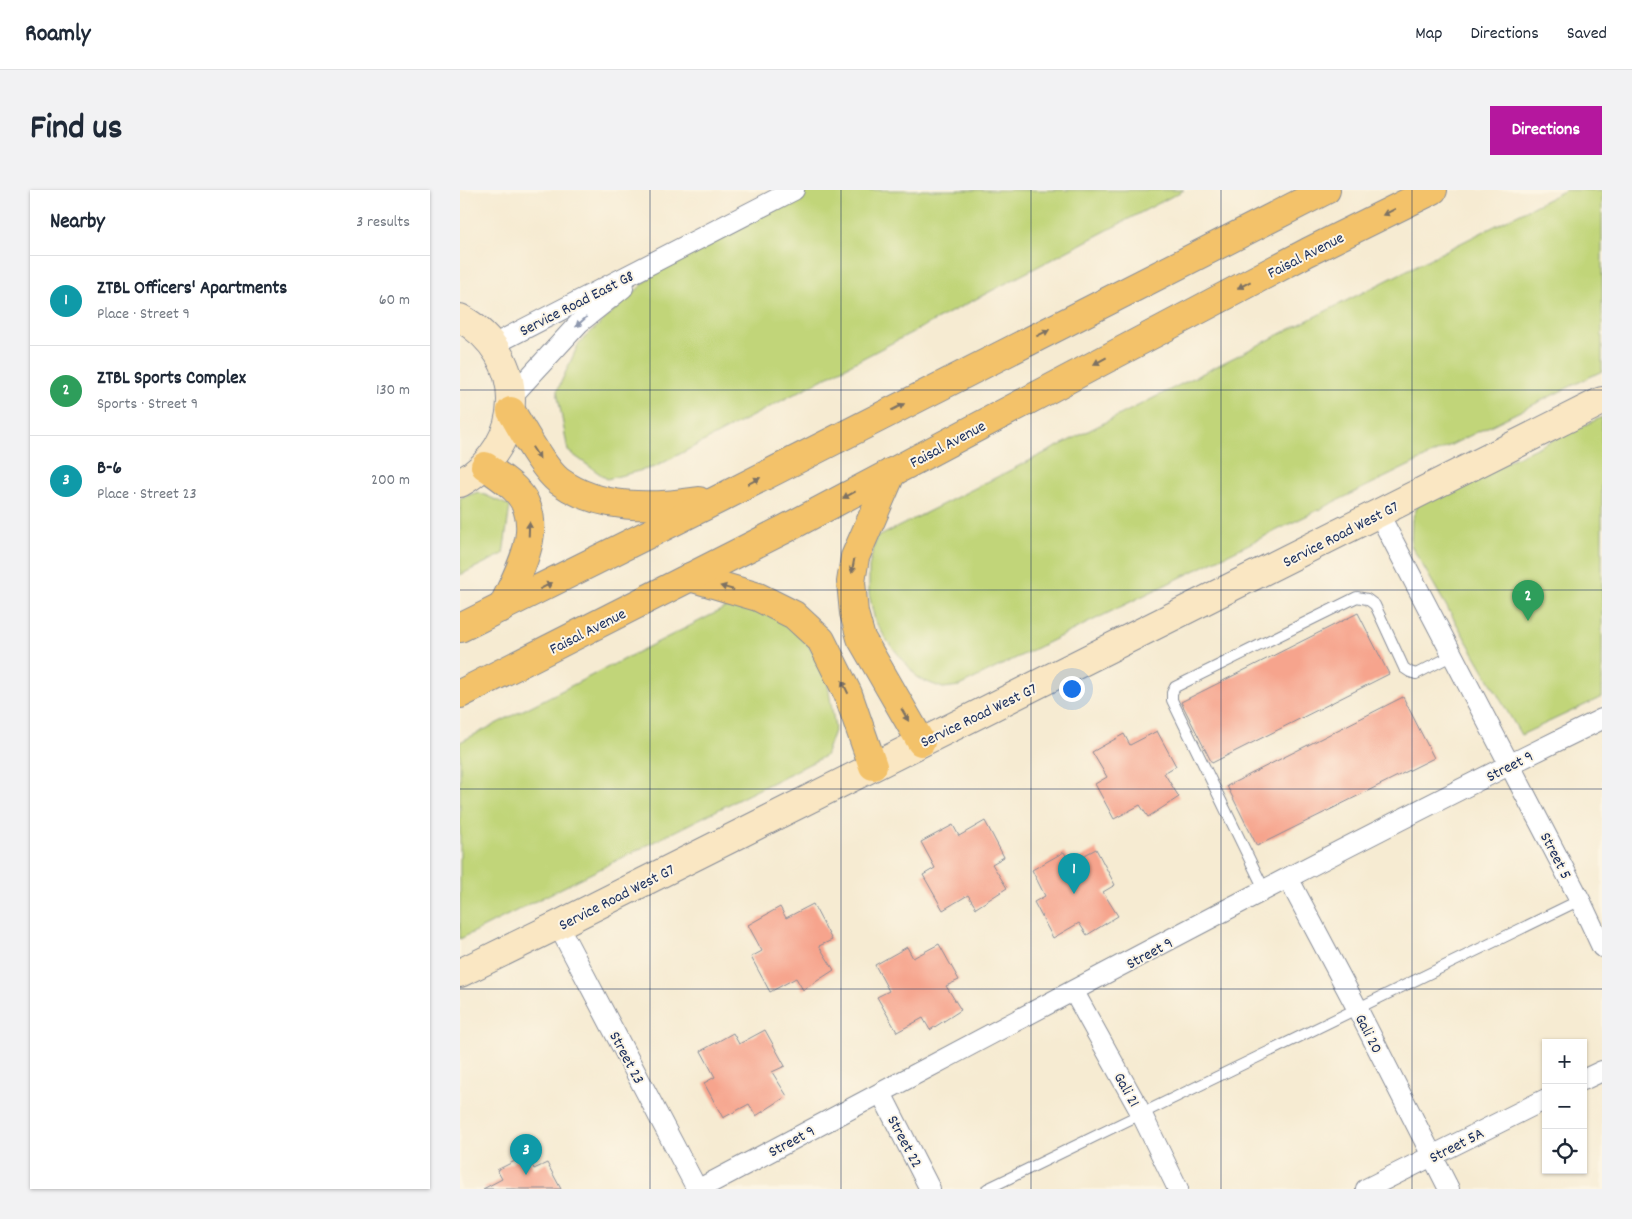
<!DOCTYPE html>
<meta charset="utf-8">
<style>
:root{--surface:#fff;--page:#f2f2f3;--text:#1f2937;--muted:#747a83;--line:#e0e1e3;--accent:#b5179e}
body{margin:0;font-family:Dekko,sans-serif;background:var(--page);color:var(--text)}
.controls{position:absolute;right:15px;bottom:15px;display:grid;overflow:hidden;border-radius:0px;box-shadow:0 1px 4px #0004}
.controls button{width:45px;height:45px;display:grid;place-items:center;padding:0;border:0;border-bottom:1px solid var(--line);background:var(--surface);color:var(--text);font:25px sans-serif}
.you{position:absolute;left:611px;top:498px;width:18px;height:18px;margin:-12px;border:4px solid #fff;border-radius:50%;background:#1a73e8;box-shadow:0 0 0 8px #1a73e833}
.badge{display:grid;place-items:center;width:32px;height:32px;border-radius:50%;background:var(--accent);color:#fff;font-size:16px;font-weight:700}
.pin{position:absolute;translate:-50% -41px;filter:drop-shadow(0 1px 2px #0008)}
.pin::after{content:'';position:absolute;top:26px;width:18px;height:15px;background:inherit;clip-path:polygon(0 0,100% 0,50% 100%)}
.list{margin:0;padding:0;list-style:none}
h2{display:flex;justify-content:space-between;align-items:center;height:65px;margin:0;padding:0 20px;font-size:21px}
h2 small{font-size:16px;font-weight:400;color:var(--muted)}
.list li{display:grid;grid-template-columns:32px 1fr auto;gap:15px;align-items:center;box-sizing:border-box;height:90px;padding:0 20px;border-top:1px solid var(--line)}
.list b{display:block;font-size:19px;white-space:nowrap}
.list p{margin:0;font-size:16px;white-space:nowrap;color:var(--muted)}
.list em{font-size:16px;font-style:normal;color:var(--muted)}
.icon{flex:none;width:28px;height:28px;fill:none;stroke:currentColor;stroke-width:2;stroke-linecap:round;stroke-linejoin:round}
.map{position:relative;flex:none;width:1142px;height:999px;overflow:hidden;border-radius:0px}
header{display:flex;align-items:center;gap:30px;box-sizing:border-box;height:70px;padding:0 25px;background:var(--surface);border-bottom:1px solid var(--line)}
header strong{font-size:24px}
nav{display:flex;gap:28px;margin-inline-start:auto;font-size:18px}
.intro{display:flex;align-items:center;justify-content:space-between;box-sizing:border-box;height:120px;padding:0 30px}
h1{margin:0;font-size:35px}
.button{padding:12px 22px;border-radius:0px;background:var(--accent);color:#fff;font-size:18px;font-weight:700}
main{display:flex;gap:30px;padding:0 30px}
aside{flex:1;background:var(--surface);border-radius:0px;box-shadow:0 1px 4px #0004}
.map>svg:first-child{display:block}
</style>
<header>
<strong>Roamly</strong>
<nav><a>Map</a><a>Directions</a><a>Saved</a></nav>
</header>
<div class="intro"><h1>Find us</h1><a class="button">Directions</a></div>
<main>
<aside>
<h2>Nearby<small>3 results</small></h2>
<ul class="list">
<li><span class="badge" style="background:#0f9aa8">1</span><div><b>ZTBL Officers' Apartments</b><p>Place · Street 9</p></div><em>60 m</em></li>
<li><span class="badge" style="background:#2e9e5b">2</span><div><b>ZTBL Sports Complex</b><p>Sports · Street 9</p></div><em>130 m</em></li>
<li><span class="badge" style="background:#0f9aa8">3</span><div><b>B-6</b><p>Place · Street 23</p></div><em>200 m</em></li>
</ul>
</aside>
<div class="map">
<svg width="1142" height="999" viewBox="0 0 1142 999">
<rect width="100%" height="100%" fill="#fcf5e5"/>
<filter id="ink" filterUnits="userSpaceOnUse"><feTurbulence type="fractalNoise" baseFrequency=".02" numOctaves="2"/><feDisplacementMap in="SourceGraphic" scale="10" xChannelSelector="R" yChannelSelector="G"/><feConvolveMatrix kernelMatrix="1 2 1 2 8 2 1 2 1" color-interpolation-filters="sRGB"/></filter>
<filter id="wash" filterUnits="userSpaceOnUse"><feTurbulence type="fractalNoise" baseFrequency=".0096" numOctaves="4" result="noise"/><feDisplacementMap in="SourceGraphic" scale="20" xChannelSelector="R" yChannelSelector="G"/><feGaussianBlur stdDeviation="1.12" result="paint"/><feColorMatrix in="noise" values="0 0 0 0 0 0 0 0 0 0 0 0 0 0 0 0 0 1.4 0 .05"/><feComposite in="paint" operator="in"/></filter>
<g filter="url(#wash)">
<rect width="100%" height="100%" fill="#f6ebd2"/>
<g fill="#c1d579" stroke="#6e826c">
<polygon points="351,0 724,0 195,277 147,289 108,261 97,201 119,153 206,73"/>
<polygon points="1106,0 1142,0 1142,181 499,496 483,498 459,489 428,452 415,431 409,404 409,377 416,348"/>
<polygon points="1142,227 1142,507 1061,545 951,355 952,329 959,313"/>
<polygon points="18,302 50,316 43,364 0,385 0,308"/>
<polygon points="279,411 334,437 365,477 375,538 365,566 0,749 0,552"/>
</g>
<g id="blocks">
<g fill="#f6a48d">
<polygon points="898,423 929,484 752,573 721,512"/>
<polygon points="943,507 974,568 797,656 767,596"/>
<polygon points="697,541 716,576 704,583 719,607 688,627 680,615 654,629 635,594 647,587 632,562 664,544 670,555"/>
<polygon points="525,631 544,667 532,674 547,698 516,718 508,705 483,720 463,685 475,678 461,652 493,635 499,646"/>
<polygon points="636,659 655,695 643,702 658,726 627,745 619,733 593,748 574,712 585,706 572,680 604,662 610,673"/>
<polygon points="353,714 372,750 359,756 374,780 343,800 336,788 310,802 291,767 302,761 288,735 320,717 326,728"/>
<polygon points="479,754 499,790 486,796 501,820 470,840 463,828 437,842 417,807 429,801 415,775 447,757 453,768"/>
<polygon points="305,840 325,876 312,882 327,906 296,926 289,914 263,928 244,893 255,887 241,861 273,843 279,854"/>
<polygon points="67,965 74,979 87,973 101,999 23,999 42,989 37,980"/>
</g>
</g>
</g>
<g filter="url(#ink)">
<use href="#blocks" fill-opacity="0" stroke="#888d98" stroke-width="1"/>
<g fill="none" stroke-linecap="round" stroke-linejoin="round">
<g stroke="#888d98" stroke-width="12">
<g id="lane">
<polyline points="805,701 712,510 712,503 715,497 897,407 907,409 915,415 944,478 950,482 956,484 993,465"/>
<polyline points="527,999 1120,710"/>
</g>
</g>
<g stroke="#888d98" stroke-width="22">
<g id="street">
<polyline points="33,155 334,0"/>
<polyline points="51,207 119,133 163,98"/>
<polyline points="919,324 1120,710 1142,757"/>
<polyline points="828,688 897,818 989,999"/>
<polyline points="98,735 237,999"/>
<polyline points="614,802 681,923 718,999"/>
<polyline points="1123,890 1142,881"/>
<polyline points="421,903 470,999"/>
<path d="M239 999C539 841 837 678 1142 529"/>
<polyline points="906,999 1086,909"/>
</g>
</g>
<g stroke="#888d98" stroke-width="30">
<g id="secondary">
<path d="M0 128C69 165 67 256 0 293"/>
<polyline points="0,783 98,735 1142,211"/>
</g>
</g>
<g stroke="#888d98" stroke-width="30">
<g id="primary">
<path d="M51 221C62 239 83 279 99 291 139 320 192 318 239 311"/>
<path d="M25 276C35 283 47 291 55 299 89 333 58 383 42 418"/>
<polyline points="432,282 395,367 391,392 394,423 401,448 461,552"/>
<polyline points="230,387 298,407 334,425 361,450 388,504 413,576"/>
<polyline points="0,438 263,307 866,0"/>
<polyline points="0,504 327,338 848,62 973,0"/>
</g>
</g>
<use href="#lane" stroke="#fff" stroke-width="10"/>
<use href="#street" stroke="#fff" stroke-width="20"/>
<use href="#secondary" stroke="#fae7c3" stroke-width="28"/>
<use href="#primary" stroke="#f3c26a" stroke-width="28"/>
</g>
<defs><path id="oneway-solid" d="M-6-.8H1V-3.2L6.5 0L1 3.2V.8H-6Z" transform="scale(1.25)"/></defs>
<g fill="#7c7163">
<use href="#oneway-solid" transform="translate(929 22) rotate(154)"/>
<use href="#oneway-solid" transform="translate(784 95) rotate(152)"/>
<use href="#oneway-solid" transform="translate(583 143) rotate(-27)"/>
<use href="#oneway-solid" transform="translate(640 171) rotate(152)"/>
<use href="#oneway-solid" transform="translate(438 217) rotate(-27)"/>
<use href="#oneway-solid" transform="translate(76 263) rotate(57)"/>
<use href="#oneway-solid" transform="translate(294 291) rotate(-27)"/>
<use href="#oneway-solid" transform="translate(389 305) rotate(152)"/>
<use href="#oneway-solid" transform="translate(69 339) rotate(-88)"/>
<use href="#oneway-solid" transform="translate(393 376) rotate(100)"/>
<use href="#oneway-solid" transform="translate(86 396) rotate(-27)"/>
<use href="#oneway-solid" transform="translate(267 398) rotate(-164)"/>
<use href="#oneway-solid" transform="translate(385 497) rotate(-116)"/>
<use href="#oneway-solid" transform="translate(445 525) rotate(60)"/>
</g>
<use fill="#8d97ae" href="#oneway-solid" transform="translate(121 132) rotate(138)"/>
</g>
<path fill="none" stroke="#1b2f5e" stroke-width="1" stroke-opacity="0.55" d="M190 0V999M381 0V999M571 0V999M761 0V999M952 0V999M0 200H1142M0 400H1142M0 599H1142M0 799H1142"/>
<g text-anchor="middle" stroke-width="4" stroke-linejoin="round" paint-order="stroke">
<g font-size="16" fill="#1b2f5e" stroke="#fcf5e5">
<text transform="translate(845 64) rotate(-27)" y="6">Faisal Avenue</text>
<text transform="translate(116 112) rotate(-27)" y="6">Service Road East G8</text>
<text transform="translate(487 253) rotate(-28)" y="6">Faisal Avenue</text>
<text transform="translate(880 343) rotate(-27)" y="6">Service Road West G7</text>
<text transform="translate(127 440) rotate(-27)" y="6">Faisal Avenue</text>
<text transform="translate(518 524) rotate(-26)" y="6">Service Road West G7</text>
<text transform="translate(1049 575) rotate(-27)" y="6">Street 9</text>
<text transform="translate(1097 665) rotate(63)" y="6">Street 5</text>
<text transform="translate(156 706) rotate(-27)" y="6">Service Road West G7</text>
<text transform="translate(689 762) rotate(-28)" y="6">Street 9</text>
<text transform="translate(910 843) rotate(63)" y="6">Gali 20</text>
<text transform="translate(168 867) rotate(62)" y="6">Street 23</text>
<text transform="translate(668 899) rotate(61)" y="6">Gali 21</text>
<text transform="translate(331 950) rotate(-28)" y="6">Street 9</text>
<text transform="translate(446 951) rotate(62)" y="6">Street 22</text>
<text transform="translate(996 954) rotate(-27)" y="6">Street 5A</text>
</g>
</g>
</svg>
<div class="controls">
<button>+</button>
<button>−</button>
<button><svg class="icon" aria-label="locate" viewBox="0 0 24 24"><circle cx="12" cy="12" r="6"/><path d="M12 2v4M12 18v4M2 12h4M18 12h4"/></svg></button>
</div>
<div class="you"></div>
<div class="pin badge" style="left:614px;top:704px;background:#0f9aa8">1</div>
<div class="pin badge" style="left:1068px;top:431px;background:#2e9e5b">2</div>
<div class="pin badge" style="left:66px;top:985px;background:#0f9aa8">3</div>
</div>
</main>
